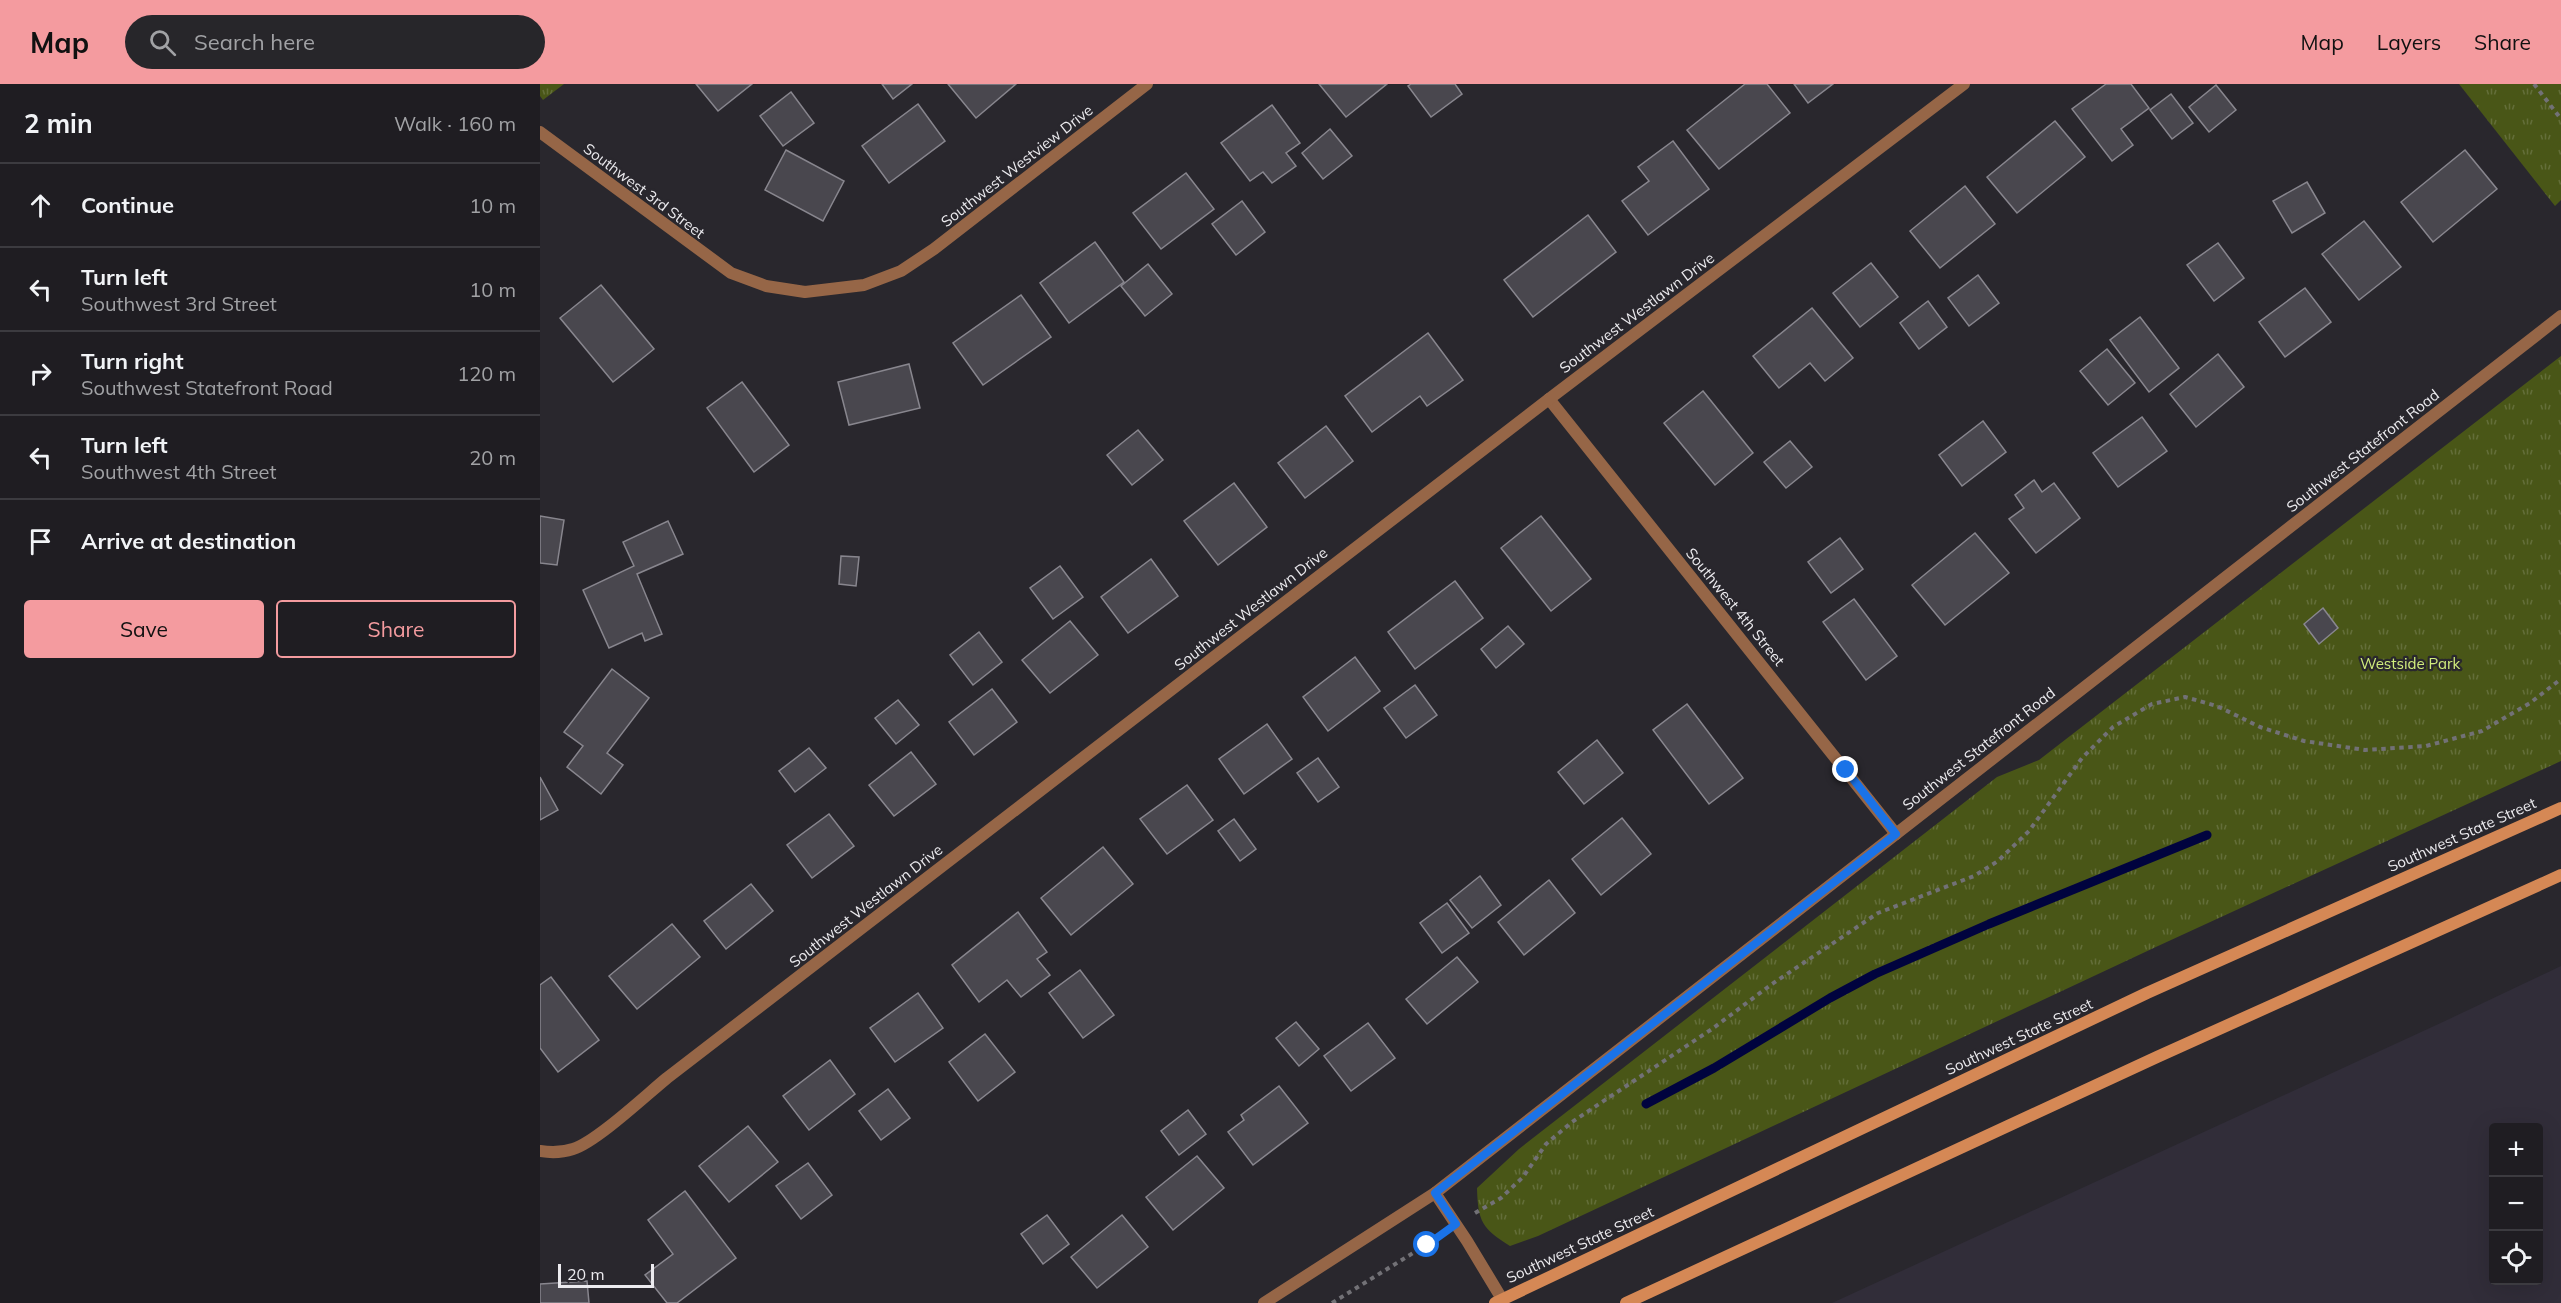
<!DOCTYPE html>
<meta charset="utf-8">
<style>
:root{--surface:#1f1d22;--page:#27262a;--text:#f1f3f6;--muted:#a1a2a5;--line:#3c3b40;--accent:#f49b9f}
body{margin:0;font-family:Mulish,sans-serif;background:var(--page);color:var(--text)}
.controls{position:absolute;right:18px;bottom:18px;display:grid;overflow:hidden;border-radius:6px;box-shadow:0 6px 24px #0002}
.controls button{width:54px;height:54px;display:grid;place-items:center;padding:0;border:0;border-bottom:2px solid var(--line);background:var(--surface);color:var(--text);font:30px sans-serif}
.scale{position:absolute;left:18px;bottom:15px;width:96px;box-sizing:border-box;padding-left:6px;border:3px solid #ecebef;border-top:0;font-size:16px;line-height:21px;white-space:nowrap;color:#ecebef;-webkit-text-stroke:4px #29272d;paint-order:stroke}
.stop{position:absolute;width:18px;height:18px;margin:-14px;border:4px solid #1a73e8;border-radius:50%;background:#fff}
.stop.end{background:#1a73e8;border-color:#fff;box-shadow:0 2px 6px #0008}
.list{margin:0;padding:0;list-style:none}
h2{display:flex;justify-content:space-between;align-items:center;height:78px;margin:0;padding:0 24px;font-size:26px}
h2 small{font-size:20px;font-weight:400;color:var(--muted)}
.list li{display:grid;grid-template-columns:39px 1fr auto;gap:18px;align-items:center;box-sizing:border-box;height:84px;padding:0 24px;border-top:2px solid var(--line)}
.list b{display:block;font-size:22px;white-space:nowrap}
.list p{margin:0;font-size:20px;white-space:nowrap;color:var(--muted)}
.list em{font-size:20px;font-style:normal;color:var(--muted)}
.actions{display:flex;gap:12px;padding:18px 24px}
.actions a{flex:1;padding:14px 0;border:2px solid var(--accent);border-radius:6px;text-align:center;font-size:21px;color:var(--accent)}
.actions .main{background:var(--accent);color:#111}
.icon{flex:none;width:33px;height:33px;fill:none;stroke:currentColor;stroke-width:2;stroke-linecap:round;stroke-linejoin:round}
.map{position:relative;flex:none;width:2021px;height:1219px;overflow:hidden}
header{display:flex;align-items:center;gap:36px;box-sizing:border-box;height:84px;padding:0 30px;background:var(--accent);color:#111}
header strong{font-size:28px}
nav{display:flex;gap:33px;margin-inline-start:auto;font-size:21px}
.search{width:420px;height:54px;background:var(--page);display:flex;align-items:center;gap:15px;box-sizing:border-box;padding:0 21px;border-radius:33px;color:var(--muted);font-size:22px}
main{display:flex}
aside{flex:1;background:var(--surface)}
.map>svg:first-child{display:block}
</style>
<header>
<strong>Map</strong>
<div class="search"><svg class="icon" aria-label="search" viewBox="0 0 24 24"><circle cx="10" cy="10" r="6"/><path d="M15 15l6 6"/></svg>Search here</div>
<nav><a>Map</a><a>Layers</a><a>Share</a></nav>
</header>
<main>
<aside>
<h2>2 min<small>Walk · 160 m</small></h2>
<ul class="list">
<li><svg class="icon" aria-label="ahead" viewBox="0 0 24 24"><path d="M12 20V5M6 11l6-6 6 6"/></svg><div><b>Continue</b></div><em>10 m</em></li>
<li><svg class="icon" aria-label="left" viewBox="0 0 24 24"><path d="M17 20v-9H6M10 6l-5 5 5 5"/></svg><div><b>Turn left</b><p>Southwest 3rd Street</p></div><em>10 m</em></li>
<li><svg class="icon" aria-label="right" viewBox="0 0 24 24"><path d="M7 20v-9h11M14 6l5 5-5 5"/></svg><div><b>Turn right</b><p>Southwest Statefront Road</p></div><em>120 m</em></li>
<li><svg class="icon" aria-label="left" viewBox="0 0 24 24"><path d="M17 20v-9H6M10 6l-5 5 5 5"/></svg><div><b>Turn left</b><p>Southwest 4th Street</p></div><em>20 m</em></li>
<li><svg class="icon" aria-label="arrive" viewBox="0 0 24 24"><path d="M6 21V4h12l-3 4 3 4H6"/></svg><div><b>Arrive at destination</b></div></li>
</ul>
<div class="actions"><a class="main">Save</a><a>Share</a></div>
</aside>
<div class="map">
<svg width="2021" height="1219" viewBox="0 0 2021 1219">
<defs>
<pattern id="grass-tufts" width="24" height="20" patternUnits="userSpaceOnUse" patternTransform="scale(1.5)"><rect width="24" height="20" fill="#495617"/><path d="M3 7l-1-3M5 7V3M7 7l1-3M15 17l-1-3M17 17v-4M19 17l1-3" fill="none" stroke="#636e39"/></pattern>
</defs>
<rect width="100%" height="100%" fill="#29272d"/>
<path fill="#312d39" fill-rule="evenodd" d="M2021 882V1219H1292L1905 937ZM1954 1044H1998V1196H1954Z"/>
<g fill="url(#grass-tufts)">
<polygon points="0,0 24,0 3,16 0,12"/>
<polygon points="1919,0 2021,0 2021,116 2015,122"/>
<path d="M2021 272V677L1618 862 998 1152 970 1162C942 1144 938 1138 937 1104L979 1065 1457 693 1499 676Z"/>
</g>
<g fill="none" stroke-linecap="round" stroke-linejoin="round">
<polyline stroke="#00033e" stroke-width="9" points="1106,1020 1174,984 1290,914 1335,890 1449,840 1667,751"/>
</g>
<g fill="#49474e" stroke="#88868e" stroke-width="1.5">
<polygon points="156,0 212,0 178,27"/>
<polygon points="342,0 372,0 353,15"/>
<polygon points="408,0 476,0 436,34"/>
<polygon points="779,0 847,0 806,33"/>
<polygon points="871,0 915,0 922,10 891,33 868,2"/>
<polygon points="1205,0 1227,0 1250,29 1179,85 1147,46"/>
<polygon points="1254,0 1293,0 1268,19"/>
<polygon points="1566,0 1591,0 1609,24 1581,45 1593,61 1572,77 1532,25"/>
<polygon points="1676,1 1696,26 1669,48 1649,23"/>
<polygon points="251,8 274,39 243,62 220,32"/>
<polygon points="1631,10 1653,39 1632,55 1610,26"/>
<polygon points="378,20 405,57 349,99 322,62"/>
<polygon points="732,21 760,59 746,69 756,82 732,99 723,88 710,97 681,59"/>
<polygon points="1515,37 1545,73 1477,129 1447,93"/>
<polygon points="790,45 812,72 783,95 762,69"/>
<polygon points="1133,57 1169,105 1108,151 1082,117 1109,97 1098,83"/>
<polygon points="246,66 304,97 283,137 225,106"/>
<polygon points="1925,66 1957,105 1893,158 1861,118"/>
<polygon points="646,89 674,125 621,165 593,129"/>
<polygon points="1767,98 1785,129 1752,149 1733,117"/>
<polygon points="1425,102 1455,140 1400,184 1370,147"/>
<polygon points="702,117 725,148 696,171 672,140"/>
<polygon points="1048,131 1076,168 993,233 964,196"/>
<polygon points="1824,137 1861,183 1819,216 1782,170"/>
<polygon points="555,158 584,198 529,239 500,199"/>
<polygon points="1678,159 1704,194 1674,217 1647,181"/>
<polygon points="1331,179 1358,213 1320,243 1293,209"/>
<polygon points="608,180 632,210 605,232 581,202"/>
<polygon points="1438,191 1459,219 1429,242 1408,214"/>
<polygon points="61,201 114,265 73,298 20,234"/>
<polygon points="1765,204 1791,238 1745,273 1719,238"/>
<polygon points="481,211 511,253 443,301 413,259"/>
<polygon points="1388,217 1407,243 1379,265 1360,239"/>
<polygon points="1272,224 1313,274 1285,297 1270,279 1239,304 1213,272"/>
<polygon points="1600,233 1639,284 1609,308 1570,256"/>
<polygon points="888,249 923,296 887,322 880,312 832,348 805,312"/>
<polygon points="1567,265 1595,299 1568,321 1540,287"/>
<polygon points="1678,270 1704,303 1656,343 1630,310"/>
<polygon points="369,280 380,324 309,341 298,298"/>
<polygon points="202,298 249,361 214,388 167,324"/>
<polygon points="1163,307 1213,369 1175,401 1124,339"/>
<polygon points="1602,333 1627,367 1578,403 1553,369"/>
<polygon points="1443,337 1466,368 1422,402 1399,371"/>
<polygon points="786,342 813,377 765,414 738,379"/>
<polygon points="598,346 623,376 592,401 567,371"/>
<polygon points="1250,357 1272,383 1246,404 1224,378"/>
<polygon points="1494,396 1502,408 1514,399 1540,434 1496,469 1469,435 1484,424 1475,411"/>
<polygon points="694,399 727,443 678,481 644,437"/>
<polygon points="0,432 24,436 17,481 0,479"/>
<polygon points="1001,432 1051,495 1011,527 961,464"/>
<polygon points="128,437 143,470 97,490 122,550 105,557 102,549 69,564 43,506 94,482 83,458"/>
<polygon points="1435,449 1469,489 1405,541 1372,501"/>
<polygon points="1300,454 1323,485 1291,509 1268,478"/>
<polygon points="301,472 319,473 316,502 299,500"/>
<polygon points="611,475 638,512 588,549 561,513"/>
<polygon points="520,482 543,513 513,535 490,504"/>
<polygon points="915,497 943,534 875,585 848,548"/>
<polygon points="1314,515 1357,572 1326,596 1283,538"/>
<polygon points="1783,524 1798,544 1779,560 1764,540"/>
<polygon points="530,537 558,571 510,609 482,576"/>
<polygon points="968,542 984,560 956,584 941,565"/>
<polygon points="439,548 462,578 433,601 410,571"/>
<polygon points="815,573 840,607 788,647 763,613"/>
<polygon points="72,585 109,614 67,669 83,681 61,710 27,683 43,662 24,648"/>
<polygon points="875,601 897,631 866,654 844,624"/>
<polygon points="452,605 477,638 434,671 409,638"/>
<polygon points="358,616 379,641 356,660 335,634"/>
<polygon points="1147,620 1203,694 1169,720 1113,646"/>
<polygon points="727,640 752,675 704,710 679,675"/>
<polygon points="1057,656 1083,689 1044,720 1018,688"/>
<polygon points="269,664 286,684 255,708 239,687"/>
<polygon points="371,668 396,700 354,732 329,701"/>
<polygon points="778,674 799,703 778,718 757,689"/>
<polygon points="0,693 18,726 0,736"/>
<polygon points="647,701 673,736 627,770 600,735"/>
<polygon points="289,730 314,762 272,794 247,761"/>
<polygon points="1082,734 1111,770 1061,811 1032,775"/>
<polygon points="694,735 716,765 700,777 678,747"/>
<polygon points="563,763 593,800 531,851 501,814"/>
<polygon points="940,792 961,821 932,844 910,816"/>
<polygon points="1009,796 1035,829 984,871 958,838"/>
<polygon points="211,800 233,827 186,865 164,837"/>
<polygon points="907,819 929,849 902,869 880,839"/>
<polygon points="478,828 507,868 497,875 510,891 481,913 467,896 439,918 412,881"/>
<polygon points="132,840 160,873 97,925 69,892"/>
<polygon points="917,873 938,898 887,940 866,915"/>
<polygon points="540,886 574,931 543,954 509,909"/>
<polygon points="11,893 59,956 18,988 0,964 0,901"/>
<polygon points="378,909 403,944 355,978 330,944"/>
<polygon points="756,938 779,965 759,982 736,954"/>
<polygon points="828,939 855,974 811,1007 784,972"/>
<polygon points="445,950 475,988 438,1017 409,978"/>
<polygon points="290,976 315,1010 269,1046 243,1012"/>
<polygon points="739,1002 768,1039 713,1081 688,1048 704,1036 701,1031"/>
<polygon points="348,1005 370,1034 341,1056 319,1027"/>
<polygon points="648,1026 666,1050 639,1071 621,1047"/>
<polygon points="208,1042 238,1078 189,1118 159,1082"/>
<polygon points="657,1072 684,1104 633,1146 606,1113"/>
<polygon points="268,1079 292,1111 261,1135 236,1102"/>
<polygon points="145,1107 196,1174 137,1219 127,1219 105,1191 133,1170 108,1136"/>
<polygon points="507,1131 529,1160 503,1180 481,1150"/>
<polygon points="582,1131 608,1163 557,1204 531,1173"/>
<polygon points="47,1197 49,1219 0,1219 0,1200"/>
</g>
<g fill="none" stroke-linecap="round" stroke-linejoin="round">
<g stroke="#727176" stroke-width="4" stroke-dasharray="4.5 4.5" stroke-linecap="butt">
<polyline points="1994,0 2021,35"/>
<polyline points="935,1129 961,1114 983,1093 1006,1060 1032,1038 1172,945 1232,900 1338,829 1434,792 1458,777 1489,747 1542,674 1573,643 1612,620 1645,613 1677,622 1720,643 1764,657 1825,666 1886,662 1942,647 1990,619 2021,595"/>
<polyline points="792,1219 899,1153"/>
</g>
<g stroke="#966647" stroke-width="12">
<polyline points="0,48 191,189 226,202 265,208 324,201 361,187 394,165 607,0"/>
<polyline points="1009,315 1356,750"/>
<path d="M0 1067C12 1069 21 1069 33 1065 56 1058 105 1012 127 994L1009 315 1424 0"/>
<polyline points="895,1109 927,1157 962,1215"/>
<polyline points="724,1219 895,1109 2021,232"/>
</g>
<g stroke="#d58855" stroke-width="12">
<polyline points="955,1219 1607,909 2021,724"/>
<polyline points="1086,1219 1617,973 2021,791"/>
</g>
</g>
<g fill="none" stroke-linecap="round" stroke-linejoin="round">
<polyline stroke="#1a73e8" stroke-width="8" points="887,1161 916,1140 895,1109 1356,750 1306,686"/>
</g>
<g text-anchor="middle" stroke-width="4.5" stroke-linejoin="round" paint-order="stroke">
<g font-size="15" fill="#ecebef" stroke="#29272d">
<text transform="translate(477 82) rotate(-38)" y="5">Southwest Westview Drive</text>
<text transform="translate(104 107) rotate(37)" y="5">Southwest 3rd Street</text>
<text transform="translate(1097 229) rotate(-37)" y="5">Southwest Westlawn Drive</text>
<text transform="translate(1823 367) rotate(-38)" y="5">Southwest Statefront Road</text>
<text transform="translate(1195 523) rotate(51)" y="5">Southwest 4th Street</text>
<text transform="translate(711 525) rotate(-38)" y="5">Southwest Westlawn Drive</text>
<text transform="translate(1439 665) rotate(-38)" y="5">Southwest Statefront Road</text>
<text transform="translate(1922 751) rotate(-24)" y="5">Southwest State Street</text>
<text transform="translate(326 822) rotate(-38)" y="5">Southwest Westlawn Drive</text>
<text transform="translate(1479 953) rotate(-25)" y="5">Southwest State Street</text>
<text transform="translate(1040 1161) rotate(-25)" y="5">Southwest State Street</text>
</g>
<g font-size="15" fill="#d1ed7d" stroke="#29272d">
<text x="1870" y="585">Westside Park</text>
</g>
</g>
</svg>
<div class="controls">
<button>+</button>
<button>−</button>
<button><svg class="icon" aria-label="locate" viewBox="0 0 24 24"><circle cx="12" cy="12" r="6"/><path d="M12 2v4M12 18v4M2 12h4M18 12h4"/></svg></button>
</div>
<div class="scale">20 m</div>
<div class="stop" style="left:887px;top:1161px"></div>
<div class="stop end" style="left:1306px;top:686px"></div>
</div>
</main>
